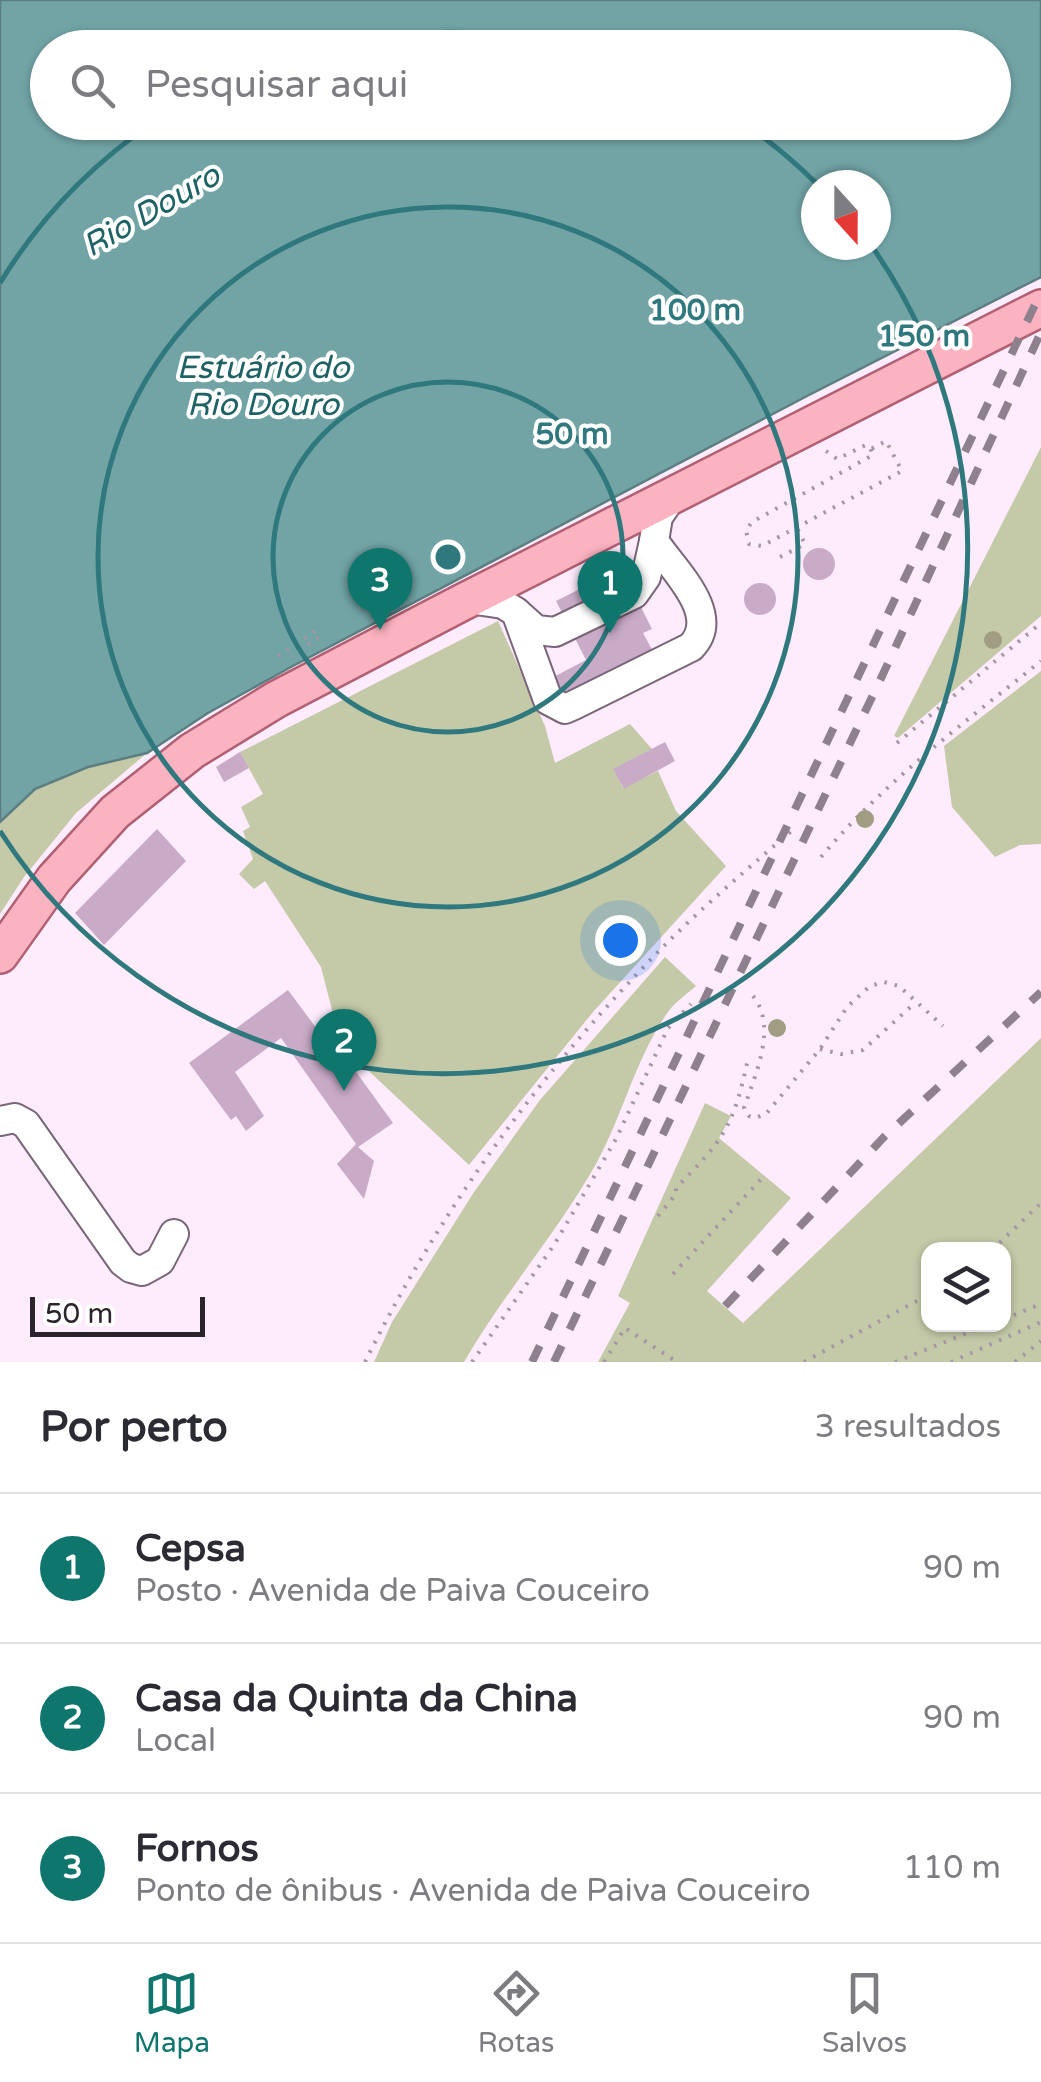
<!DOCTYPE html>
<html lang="pt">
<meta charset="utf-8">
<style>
:root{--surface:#fff;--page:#f7f7f7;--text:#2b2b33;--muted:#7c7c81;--line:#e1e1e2;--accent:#0f766e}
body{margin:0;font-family:"Varela Round",sans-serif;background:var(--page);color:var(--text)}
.controls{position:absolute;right:30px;bottom:30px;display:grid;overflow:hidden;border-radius:20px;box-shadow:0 2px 8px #0004}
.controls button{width:90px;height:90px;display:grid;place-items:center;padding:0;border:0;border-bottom:2px solid var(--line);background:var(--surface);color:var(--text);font:50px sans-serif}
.compass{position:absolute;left:801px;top:170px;width:90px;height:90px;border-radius:50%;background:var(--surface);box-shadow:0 2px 8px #0004;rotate:159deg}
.scale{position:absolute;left:30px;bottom:25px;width:175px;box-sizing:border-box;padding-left:10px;border:5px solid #2c242c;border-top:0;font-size:28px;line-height:35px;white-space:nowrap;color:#2c242c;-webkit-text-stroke:8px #fff;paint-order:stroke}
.you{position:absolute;left:620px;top:940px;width:35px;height:35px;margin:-25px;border:8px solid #fff;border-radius:50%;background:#1a73e8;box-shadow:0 0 0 15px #1a73e833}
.badge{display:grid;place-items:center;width:65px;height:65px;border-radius:50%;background:var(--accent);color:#fff;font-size:32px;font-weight:700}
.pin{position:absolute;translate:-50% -82px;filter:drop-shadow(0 2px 5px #0008)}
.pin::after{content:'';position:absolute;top:52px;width:35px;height:30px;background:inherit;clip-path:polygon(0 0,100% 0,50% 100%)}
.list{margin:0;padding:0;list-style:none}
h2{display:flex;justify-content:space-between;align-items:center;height:130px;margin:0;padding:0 40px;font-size:42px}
h2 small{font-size:32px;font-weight:400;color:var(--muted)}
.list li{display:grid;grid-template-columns:65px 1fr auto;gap:30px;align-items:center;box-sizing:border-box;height:150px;padding:0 40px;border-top:2px solid var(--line)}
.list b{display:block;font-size:38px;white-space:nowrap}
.list p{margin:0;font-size:32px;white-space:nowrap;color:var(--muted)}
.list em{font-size:32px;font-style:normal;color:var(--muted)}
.icon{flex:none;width:55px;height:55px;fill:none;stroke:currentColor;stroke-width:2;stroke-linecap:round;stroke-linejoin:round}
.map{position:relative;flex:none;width:1041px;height:1362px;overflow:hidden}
.search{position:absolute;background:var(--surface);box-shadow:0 2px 8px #0004;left:30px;right:30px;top:30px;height:110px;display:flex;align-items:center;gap:25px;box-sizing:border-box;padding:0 35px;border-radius:55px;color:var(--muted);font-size:38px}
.sheet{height:580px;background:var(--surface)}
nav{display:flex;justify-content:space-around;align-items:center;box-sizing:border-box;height:140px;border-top:2px solid var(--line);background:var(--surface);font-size:28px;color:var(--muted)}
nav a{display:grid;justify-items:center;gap:5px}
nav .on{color:var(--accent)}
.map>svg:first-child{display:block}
</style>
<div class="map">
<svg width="1041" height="1362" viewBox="0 0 1041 1362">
<rect width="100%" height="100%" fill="#feecfd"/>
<g fill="#c4c9a8" fill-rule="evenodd">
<polygon points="1041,447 1041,616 898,738 894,736"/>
<polygon points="498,621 545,726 555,763 630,724 652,749 614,769 623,788 658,771 676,811 726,866 593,1012 469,1165 341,1045 321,967 265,881 254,889 239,874 253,859 243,831 250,827 241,807 263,794 240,752"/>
<polygon points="1041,671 1041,844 1020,845 995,857 952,807 944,746"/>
<polygon points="147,753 76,813 24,877 0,914 0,822 35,789 88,767"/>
<path d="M665 957 696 986C687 994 675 1002 668 1012 636 1057 623 1115 596 1164 557 1233 504 1293 464 1362H374L392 1322 474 1192 540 1100Z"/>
<path d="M1041 1038V1362H598L630 1303 618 1296 705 1103 731 1116 719 1138 791 1198 707 1291 743 1323ZM928 1250H1004V1324H928Z"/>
</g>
<path fill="#72a4a6" stroke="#5d7e81" stroke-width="2.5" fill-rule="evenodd" d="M0 0H1041V277L809 395 291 667 208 713 147 753 88 767 35 789 0 822ZM48 48H994V122H48ZM816 185H876V245H816Z"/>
<g fill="#c9abc8">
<circle cx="819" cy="564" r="16"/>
<polygon points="621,568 652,629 643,633 655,655 566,701 544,682 586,660 556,601"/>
<circle cx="760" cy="599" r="16"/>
<polygon points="665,742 675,761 624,789 613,769"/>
<polygon points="240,752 249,768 224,782 216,767"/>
<polygon points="157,829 186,861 104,945 75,913"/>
<polygon points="288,990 340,1060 346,1058 393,1123 358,1147 374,1161 364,1199 337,1164 356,1144 281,1038 235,1072 264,1116 246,1131 236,1116 231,1120 189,1063"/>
</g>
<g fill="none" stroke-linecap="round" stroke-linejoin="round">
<g stroke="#796679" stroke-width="32">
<g id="minor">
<path d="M469 599 503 604 516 612 548 700 565 709 574 705 691 647C723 614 672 569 654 541L658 517 670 499"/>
<polyline points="517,613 536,630 555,632 634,594 646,577 654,541"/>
<polyline points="0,1121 15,1118 26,1124 123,1262 131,1268 142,1271 160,1261 174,1234"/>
</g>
</g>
<g stroke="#b15f72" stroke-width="40">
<polyline id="major" points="0,955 54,879 115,812 192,751 277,699 461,603 1041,308"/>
</g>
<g stroke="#a496a3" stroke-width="4" stroke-dasharray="2.5 8" stroke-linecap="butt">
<polyline points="826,451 837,459 866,445 870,447 873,455 752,522 746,530 749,544 762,546 902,471 886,441 871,449"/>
<polyline points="780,557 805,544 797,528"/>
<polyline points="278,656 315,631 319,637 292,656"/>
<polyline points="897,743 1041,623"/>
<path d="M821 857C885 781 964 723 1041 661"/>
<path d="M753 996C778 1027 755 1075 744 1108L749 1116 755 1118 766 1114 820 1049 847 1007 870 986 884 982 899 986 943 1026"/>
<polyline points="820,1049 841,1054 863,1050 916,1002"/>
<path d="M658 1216 676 1194V1188C724 1139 733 1128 748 1059"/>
<polyline points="992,1250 1041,1203"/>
<polyline points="673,1274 763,1177"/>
<polyline points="1004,1319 1041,1304"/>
<path d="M365 1362C440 1210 542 1070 661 949 703 906 750 867 796 827"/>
<polyline points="472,1362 554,1245 616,1139 668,1028 691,1004"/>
<polyline points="604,1362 625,1328 677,1362"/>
<polyline points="804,1362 928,1295"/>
<polyline points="895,1362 990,1324"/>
<polyline points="951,1362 1041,1322"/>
<polyline points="1015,1362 1041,1341"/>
</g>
<use href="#minor" stroke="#fff" stroke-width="28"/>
<use href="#major" stroke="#fbb2c1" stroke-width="35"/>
<g stroke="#8e818d" stroke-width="8" stroke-dasharray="18 18" stroke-linecap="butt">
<polyline points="725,1306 884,1137 1041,992"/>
<polyline points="532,1362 1041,292"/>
<polyline points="554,1362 883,674 1041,332"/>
</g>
</g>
<g fill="#a19d83">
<circle cx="993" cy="640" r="9"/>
<circle cx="865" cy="819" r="9"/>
<circle cx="777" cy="1028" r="9"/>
</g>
<g fill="none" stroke="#2f787d" stroke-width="5">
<circle cx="448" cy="557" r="175"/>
<circle cx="448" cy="557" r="350"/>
<path d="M0 283A525 525 0 0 1 151 124M325 47A525 525 0 0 1 571 47M745 124A525 525 0 0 1 816 183M873 248A525 525 0 1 1 0 831"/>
</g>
<g text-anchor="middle" stroke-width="8" stroke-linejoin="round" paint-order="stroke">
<g font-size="32" font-style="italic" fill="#1e6264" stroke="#fff">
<text transform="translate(151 210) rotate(-30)" y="11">Rio Douro</text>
<text x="263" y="378">Estuário do<tspan x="263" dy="37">Rio Douro</tspan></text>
</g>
</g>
<circle cx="448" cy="557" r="15" fill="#2f787d" stroke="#fff" stroke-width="5"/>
<g font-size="30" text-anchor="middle" font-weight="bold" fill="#2f787d" stroke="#fff" stroke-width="8" stroke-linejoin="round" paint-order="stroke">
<text x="695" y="320">100 m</text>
<text x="924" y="346">150 m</text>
<text x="572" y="444">50 m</text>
</g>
</svg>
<div class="controls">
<button><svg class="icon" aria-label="layers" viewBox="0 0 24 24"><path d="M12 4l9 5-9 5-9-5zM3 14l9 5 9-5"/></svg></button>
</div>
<svg class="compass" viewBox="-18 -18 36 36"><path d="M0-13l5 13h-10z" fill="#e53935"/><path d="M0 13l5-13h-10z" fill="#7c7c81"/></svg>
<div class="scale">50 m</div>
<div class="you"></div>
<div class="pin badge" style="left:610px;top:633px">1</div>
<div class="pin badge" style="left:344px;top:1091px">2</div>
<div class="pin badge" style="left:380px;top:630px">3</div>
<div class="search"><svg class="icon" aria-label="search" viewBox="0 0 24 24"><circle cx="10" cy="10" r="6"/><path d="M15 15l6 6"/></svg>Pesquisar aqui</div>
</div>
<section class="sheet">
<h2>Por perto<small>3 resultados</small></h2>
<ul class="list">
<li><span class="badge">1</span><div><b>Cepsa</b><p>Posto · Avenida de Paiva Couceiro</p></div><em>90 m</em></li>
<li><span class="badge">2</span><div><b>Casa da Quinta da China</b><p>Local</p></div><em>90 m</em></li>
<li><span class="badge">3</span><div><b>Fornos</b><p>Ponto de ônibus · Avenida de Paiva Couceiro</p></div><em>110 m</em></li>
</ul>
</section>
<nav>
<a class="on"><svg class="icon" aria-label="map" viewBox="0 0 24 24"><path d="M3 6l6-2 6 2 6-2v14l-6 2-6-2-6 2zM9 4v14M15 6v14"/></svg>Mapa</a>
<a><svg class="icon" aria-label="directions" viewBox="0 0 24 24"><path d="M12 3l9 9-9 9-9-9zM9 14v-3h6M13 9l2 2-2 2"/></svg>Rotas</a>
<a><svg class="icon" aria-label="saved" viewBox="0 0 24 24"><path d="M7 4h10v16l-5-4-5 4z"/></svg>Salvos</a>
</nav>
